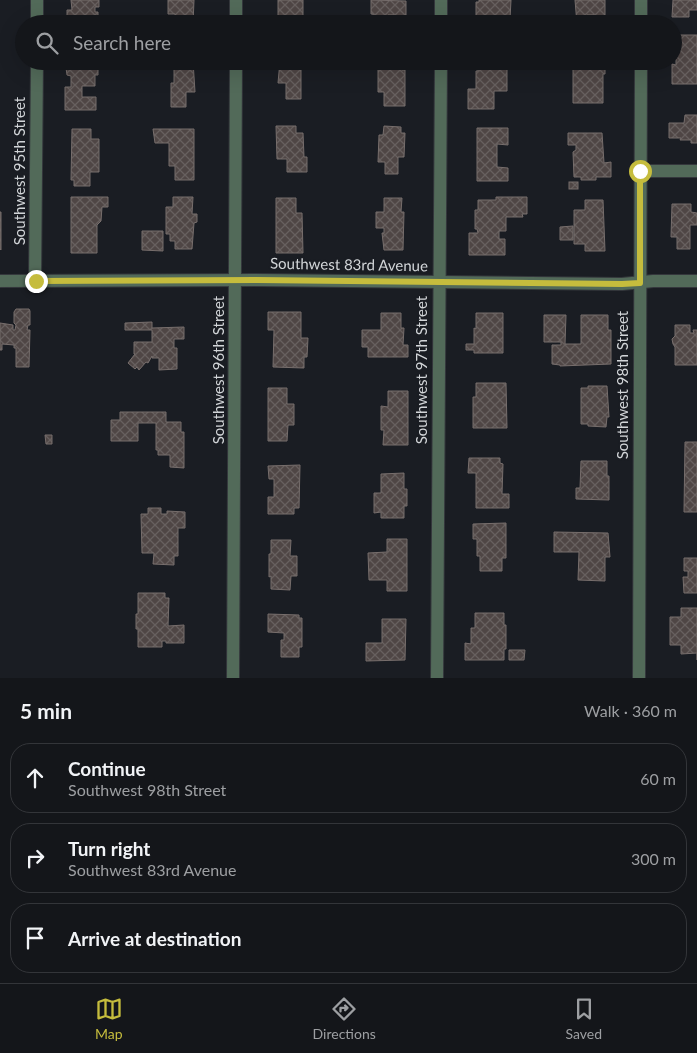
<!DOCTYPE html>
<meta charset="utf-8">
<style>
:root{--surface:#14161a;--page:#212327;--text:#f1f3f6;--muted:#9d9fa2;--line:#333539;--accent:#c5bc3d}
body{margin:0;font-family:Lato,sans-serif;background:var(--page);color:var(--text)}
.stop{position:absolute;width:15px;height:15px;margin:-11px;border:4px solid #c5bc3d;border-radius:50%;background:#fff}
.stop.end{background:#c5bc3d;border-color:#fff;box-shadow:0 1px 5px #0008}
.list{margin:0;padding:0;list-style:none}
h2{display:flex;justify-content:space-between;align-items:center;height:65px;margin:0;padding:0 20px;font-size:21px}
h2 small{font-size:16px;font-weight:400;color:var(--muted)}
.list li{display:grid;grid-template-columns:32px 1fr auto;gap:15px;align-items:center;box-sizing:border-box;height:70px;margin:0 10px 10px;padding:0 10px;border:1px solid var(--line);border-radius:20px}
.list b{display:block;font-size:19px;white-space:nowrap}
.list p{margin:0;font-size:16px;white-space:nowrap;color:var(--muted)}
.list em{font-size:16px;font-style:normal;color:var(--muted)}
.icon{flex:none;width:28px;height:28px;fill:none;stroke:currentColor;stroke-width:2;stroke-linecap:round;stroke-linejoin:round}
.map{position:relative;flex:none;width:697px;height:678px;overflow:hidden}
.search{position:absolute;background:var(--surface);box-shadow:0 5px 20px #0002;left:15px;right:15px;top:15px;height:55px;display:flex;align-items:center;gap:12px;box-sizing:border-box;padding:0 18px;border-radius:28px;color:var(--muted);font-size:19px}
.sheet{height:305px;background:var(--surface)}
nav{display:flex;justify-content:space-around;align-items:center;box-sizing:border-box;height:70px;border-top:1px solid var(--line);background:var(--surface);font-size:14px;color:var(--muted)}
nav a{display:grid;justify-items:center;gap:2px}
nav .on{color:var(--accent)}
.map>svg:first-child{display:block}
</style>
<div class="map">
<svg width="697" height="678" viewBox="0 0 697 678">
<defs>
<pattern id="building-cross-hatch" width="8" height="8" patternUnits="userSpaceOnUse" patternTransform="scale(1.25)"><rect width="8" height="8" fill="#4f4645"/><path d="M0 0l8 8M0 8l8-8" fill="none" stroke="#67605f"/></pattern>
</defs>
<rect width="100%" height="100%" fill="#1a1d23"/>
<g fill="url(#building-cross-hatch)" stroke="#776e6c">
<polygon points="71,0 99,0 99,7 95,7 95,12 98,12 98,24 67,24 67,10 72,10"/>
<polygon points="168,0 194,0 193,24 175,24 175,14 168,14"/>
<rect x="278" y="0" width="25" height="24"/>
<polygon points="371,0 406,1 406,24 393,24 394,15 388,15 387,24 373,24 373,14 371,14"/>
<polygon points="479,0 511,0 510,19 487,19 487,24 476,24 476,2 479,2"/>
<polygon points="575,0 605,0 605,24 594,24 594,15 587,15 587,24 577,24"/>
<polygon points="673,0 697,0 697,10 689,10 689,17 672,17"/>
<polygon points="674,35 697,35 697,84 672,84 672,64 676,65 676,59 673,59 673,54 676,54 676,48 673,48"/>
<polygon points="74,61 98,61 98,75 95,75 95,86 82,86 82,97 96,97 96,110 65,110 65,87 71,87 71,76 67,75 66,68 74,68"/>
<polygon points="174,61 193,61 195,92 186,92 186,107 171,107 171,83 174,83"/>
<polygon points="280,61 301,61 301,99 286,99 286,83 278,83"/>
<polygon points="378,61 402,61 402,70 405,70 405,106 384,106 384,92 378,92"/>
<polygon points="478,61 507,61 507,91 494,91 494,109 468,109 468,89 476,89 476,71 478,71"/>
<polygon points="559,61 600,61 600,65 605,65 605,74 603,74 603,103 573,103 573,68 559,67"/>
<polygon points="685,115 697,115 697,143 691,143 691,140 680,140 681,138 669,138 669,123 684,123"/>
<polygon points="276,126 296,126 296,133 303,133 304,157 307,157 307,172 287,172 287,159 277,159"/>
<polygon points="384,126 401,127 401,133 405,133 404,157 398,157 398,174 385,174 385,162 378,162 379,135 383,135"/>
<polygon points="477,128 508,128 508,145 497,144 497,167 508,168 508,181 477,181"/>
<polygon points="72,129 91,129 91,139 99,139 99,172 90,172 90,186 74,186 74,180 71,180"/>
<polygon points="153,129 194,129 194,180 175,180 175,166 169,166 169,143 155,143"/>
<polygon points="568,133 602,133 604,163 611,162 611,177 596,177 596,180 581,180 581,177 574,177 573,152 576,150 576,145 568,145"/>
<rect x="569" y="182" width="9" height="7"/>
<polygon points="71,197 108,197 108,207 102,207 101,221 97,225 97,253 71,253"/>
<polygon points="173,197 193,197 192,214 197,214 197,222 194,223 192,249 175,249 175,241 170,241 170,234 166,234 166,207 173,207"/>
<polygon points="496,197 527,197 527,214 522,214 523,217 506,217 506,231 499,231 499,239 505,239 505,255 469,255 469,233 478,233 477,229 475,229 475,210 478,210 478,200 496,200"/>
<polygon points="276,198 296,198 296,213 302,213 303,253 276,253"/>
<polygon points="384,198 402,198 401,212 404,212 403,250 384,250 382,233 384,233 384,228 376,228 376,212 384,212"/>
<polygon points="585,200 603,200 605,251 585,251 585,244 574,244 574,210 585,210"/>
<polygon points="672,204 691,204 691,212 697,213 697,225 690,225 690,249 677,249 677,237 671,237"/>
<polygon points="0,212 1,212 1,250 0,249"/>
<polygon points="573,226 573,240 560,240 560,227"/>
<polygon points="142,231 163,231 163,251 142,250"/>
<polygon points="16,309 29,309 30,311 30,325 28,325 27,330 30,330 29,367 16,367 16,348 14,348 14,345 2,344 2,350 0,350 0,323 13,325 13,330 15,330 16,325 14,323 14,312"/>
<polygon points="268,312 301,312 301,338 308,338 307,357 304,357 304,368 273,367 274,330 268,330"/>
<polygon points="381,313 401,313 401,328 404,328 403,345 408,345 408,357 368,357 368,347 362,347 362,330 381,330"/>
<polygon points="476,313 503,313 503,353 474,353 474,350 466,350 466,344 474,344 474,328 476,329"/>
<polygon points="544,315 566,315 565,344 581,344 581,315 608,315 608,330 611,330 611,364 560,366 560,365 552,364 552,345 561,345 561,342 544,342"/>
<polygon points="152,322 152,328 184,327 184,339 174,339 174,348 177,348 177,369 159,370 159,358 152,358 152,356 148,363 146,362 139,370 137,367 135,369 128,363 135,354 134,354 134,342 152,342 152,330 125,330 125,323"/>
<polygon points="675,325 690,325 690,333 694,333 693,330 697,330 697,365 675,365 675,347 673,344 672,339 675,336"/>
<polygon points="476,383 506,383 507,428 473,428 473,397 476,397"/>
<polygon points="588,386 607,386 609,417 607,417 606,427 588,426 588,424 581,424 581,388 588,388"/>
<polygon points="268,388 287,388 287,404 294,404 294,425 288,425 287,441 268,441"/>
<polygon points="388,391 408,391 408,445 383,445 384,430 381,430 381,406 388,407"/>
<polygon points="120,412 166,412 166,422 181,422 181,432 184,432 184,468 170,467 170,455 158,455 158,450 156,450 156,423 138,423 138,441 111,441 111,420 120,420"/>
<polygon points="45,435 52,435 52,444 46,444"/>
<polygon points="685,442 697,442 697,512 684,512"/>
<polygon points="469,458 500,458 500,463 503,464 502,494 509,494 509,508 476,508 476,473 468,473"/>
<polygon points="581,461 607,461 607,476 609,476 609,500 576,499 576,488 580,488"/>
<polygon points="300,465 299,508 294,508 294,514 268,514 268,497 274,497 274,479 269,479 268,466"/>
<polygon points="404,473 404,489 407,489 407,506 404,506 404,518 381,518 381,512 374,513 374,493 381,493 381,474"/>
<polygon points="148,508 161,508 161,514 167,514 167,511 185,512 185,528 178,528 178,556 174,556 174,565 153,564 154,553 142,553 141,514 148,514"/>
<polygon points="506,523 506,558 502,558 502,571 480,571 480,556 477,556 477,539 473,539 473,524"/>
<polygon points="554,532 608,533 610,557 605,557 605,581 578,580 579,552 554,552"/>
<polygon points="387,539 407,539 407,591 387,591 387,580 369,580 368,553 387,552"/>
<polygon points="271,540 291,540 290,556 297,556 297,576 291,576 290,590 271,589 271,576 269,577 269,554 271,554"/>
<polygon points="684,558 697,558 697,593 684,593 683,577 688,577 688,571 684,571"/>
<polygon points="138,593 165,593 165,598 169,598 168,626 184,625 184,643 166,643 166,641 162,641 162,647 138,647 138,629 136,629 136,614 138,614"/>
<polygon points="681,608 697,608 697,660 697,653 681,654 681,645 670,645 670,617 681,617"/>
<polygon points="475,613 504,613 504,625 506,625 506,649 504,649 504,660 465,660 465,643 471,644 471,628 475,628"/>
<polygon points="268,614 299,615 299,618 302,618 302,647 299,647 299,657 281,657 281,640 284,640 284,633 268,632"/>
<polygon points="382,619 406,619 405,660 366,661 366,643 382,643"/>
<polygon points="509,650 525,650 524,660 509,660"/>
</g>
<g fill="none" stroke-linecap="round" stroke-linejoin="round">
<g stroke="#34373c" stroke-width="14">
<g id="minor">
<polyline points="37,24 37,0"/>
<polyline points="236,24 236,0"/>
<polyline points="441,24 441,0"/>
<polyline points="641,24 641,0"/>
<polyline points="640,171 697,171"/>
<polyline points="0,281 257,280 622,284 653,281 697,281"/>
<polyline points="35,281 37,61"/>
<polyline points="233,678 236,61"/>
<polyline points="437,678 441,61"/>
<polyline points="639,678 641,61"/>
</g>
</g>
<use href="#minor" stroke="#526a59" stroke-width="12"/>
</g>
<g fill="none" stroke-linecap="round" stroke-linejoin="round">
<polyline stroke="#c5bc3d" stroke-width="6" points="36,281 257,280 622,284 640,283 640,171"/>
</g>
<g text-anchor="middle" stroke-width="4" stroke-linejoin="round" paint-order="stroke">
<g font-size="15" fill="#d2d5d8" stroke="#1a1d23">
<text transform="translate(20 171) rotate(-90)" y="5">Southwest 95th Street</text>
<text transform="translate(349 265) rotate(1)" y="5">Southwest 83rd Avenue</text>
<text transform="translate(219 370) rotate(-90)" y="5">Southwest 96th Street</text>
<text transform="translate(422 370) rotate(-90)" y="5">Southwest 97th Street</text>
<text transform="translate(623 385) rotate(-90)" y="5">Southwest 98th Street</text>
</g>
</g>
</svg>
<div class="stop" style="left:640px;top:171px"></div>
<div class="stop end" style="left:36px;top:281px"></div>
<div class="search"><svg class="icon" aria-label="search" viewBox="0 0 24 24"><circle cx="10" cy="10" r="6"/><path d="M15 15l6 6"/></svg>Search here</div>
</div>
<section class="sheet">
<h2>5 min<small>Walk · 360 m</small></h2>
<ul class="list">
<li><svg class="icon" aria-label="ahead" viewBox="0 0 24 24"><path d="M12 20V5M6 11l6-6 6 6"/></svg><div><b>Continue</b><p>Southwest 98th Street</p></div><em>60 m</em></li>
<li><svg class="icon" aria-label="right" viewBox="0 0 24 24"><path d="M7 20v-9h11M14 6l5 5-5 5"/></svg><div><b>Turn right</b><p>Southwest 83rd Avenue</p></div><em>300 m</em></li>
<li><svg class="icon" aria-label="arrive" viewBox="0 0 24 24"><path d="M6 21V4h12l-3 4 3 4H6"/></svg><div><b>Arrive at destination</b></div></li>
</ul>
</section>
<nav>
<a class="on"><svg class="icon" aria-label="map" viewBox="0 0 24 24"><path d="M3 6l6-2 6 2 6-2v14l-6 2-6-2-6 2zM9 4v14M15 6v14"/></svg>Map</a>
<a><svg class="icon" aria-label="directions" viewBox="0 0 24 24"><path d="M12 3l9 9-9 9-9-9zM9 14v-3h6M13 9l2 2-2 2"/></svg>Directions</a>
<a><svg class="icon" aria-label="saved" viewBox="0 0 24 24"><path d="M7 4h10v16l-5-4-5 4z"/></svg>Saved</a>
</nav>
